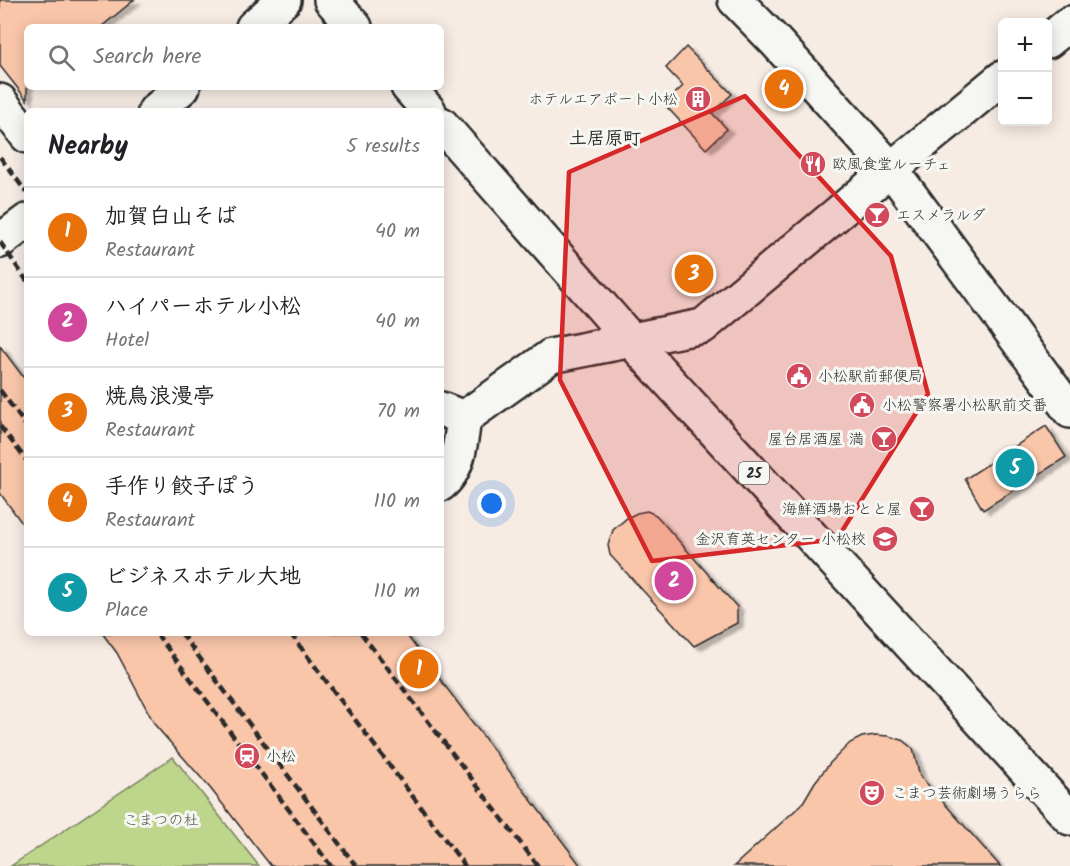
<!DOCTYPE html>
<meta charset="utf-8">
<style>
:root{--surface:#fff;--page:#f6f6f6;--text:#202124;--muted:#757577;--line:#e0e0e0;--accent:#d1495b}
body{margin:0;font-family:Kalam,"Klee One",sans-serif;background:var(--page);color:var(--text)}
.controls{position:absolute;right:18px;top:18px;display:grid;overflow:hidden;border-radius:9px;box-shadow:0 3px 15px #0003}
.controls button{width:54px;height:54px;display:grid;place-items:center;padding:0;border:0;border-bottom:2px solid var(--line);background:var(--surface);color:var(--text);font:30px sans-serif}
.you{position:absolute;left:492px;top:504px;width:21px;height:21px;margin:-15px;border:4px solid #fff;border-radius:50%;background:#1a73e8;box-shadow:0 0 0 9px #1a73e833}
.badge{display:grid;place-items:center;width:39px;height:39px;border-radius:50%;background:var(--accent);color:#fff;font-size:20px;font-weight:700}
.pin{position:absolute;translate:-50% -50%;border:3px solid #fff;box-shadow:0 2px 6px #0006}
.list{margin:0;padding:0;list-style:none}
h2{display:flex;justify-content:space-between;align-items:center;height:78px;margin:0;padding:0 24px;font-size:26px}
h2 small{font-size:20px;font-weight:400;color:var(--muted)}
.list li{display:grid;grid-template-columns:39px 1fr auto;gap:18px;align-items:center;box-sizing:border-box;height:90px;padding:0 24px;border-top:2px solid var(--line)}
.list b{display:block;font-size:22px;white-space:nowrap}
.list p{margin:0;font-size:20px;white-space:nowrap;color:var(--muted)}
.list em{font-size:20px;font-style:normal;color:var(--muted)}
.icon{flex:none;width:33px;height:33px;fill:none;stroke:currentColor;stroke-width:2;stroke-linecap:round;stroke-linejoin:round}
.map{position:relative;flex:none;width:1070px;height:866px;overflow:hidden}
.search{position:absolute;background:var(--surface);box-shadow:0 3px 15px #0003;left:24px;top:24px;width:420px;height:66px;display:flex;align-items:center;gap:15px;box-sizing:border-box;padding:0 21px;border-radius:9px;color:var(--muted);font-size:22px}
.panel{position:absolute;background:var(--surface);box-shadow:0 3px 15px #0003;left:24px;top:108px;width:420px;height:528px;border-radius:9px}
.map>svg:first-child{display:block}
</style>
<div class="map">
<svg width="1070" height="866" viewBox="0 0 1070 866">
<defs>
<filter id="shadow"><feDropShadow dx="6" dy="4" stdDeviation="1.5" flood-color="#0004"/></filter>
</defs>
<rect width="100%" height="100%" fill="#f7ece4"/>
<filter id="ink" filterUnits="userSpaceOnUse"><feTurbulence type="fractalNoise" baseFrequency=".0167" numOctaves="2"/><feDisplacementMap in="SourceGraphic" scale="12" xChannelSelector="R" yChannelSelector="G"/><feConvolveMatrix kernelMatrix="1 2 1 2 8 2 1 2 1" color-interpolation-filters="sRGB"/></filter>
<g filter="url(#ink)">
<polygon fill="#bed68c" stroke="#74805c" stroke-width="1.5" points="173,757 259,866 11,866"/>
<g fill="#fac6aa" stroke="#2b2b2b" stroke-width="1.5" filter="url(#shadow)">
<polygon points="0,0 134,0 101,27 27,27 27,100 0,66"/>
<polygon points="686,47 732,94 712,113 727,129 706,149 664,104 683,86 666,68"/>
<polygon points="0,346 27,382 27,530 0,493"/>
<polygon points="1046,426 1066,457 983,510 965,479"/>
<polygon points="647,511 656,515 737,607 737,623 694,646 610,555 608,545 613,530 627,518 637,513"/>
<polygon points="102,633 405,633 581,866 271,866 210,788 155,725 117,653"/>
<polygon points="875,735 888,736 902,740 913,749 920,776 1000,866 734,866 802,804 815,782 830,763 850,743 862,737"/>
</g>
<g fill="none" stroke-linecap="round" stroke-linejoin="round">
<g stroke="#2b2b2b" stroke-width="38">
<g id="minor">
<polyline points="735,0 775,41 891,169 1070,411"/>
<polyline points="253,27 284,0"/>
<polyline points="1048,41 1070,23"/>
<polyline points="0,101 27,136"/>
<polyline points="155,111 183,87"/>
<polyline points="0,241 27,221"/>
<polyline points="441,409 464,418 551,356 703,326 891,169 1002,78"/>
<path d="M441 484C459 470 461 440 464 418"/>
</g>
</g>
<g stroke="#2b2b2b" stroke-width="38">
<g id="major">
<polyline points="331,0 355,27"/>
<polyline points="408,87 429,111"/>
<polyline points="441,124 631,340 1070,818"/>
</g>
</g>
<use href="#minor" stroke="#f6f6f2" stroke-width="33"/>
<use href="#major" stroke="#f6f6f2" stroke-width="33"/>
<g stroke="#2b2b2b" stroke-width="4.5" stroke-dasharray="9 4.5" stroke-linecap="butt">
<polyline points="0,157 27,193"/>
<polyline points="0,242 27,281"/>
<polyline points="0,390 27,427"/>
<polyline points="0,426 27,461"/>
<polyline points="156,633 331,866"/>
<polyline points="181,633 356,866"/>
<polyline points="290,633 465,866"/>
<polyline points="361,633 538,866"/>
</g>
</g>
</g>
<path fill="#d62828" fill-opacity="0.2" stroke="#d62828" stroke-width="4.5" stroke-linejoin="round" d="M745 96 891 256 928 394 837 539 652 561 560 380 569 172Z"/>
<defs>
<g id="building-disc" transform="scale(1.35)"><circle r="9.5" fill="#d1495b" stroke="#f6f6f2"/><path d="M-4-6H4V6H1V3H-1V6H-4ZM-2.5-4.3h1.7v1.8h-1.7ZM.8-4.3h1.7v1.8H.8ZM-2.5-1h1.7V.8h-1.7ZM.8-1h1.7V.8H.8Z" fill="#fff"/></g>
<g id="restaurant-disc" transform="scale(1.35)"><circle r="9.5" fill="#d1495b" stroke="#f6f6f2"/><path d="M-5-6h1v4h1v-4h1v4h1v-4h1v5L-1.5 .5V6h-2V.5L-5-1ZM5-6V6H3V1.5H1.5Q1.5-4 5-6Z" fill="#fff"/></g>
<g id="bar-disc" transform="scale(1.35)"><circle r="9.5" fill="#d1495b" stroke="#f6f6f2"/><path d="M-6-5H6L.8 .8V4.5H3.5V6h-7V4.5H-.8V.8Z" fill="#fff"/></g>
<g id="civic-disc" transform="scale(1.35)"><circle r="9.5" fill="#d1495b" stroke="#f6f6f2"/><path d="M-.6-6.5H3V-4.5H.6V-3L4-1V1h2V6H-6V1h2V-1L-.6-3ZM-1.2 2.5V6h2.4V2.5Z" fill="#fff"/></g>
<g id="school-disc" transform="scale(1.35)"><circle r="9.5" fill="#d1495b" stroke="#f6f6f2"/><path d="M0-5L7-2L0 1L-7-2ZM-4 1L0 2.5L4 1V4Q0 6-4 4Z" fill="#fff"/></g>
<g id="station-disc" transform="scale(1.35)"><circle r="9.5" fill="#d1495b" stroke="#f6f6f2"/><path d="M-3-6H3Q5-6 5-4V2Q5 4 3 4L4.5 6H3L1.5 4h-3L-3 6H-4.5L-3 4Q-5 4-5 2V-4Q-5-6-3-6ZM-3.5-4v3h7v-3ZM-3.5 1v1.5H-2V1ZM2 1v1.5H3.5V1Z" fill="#fff"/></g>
<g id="theatre-disc" transform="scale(1.35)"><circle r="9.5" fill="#d1495b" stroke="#f6f6f2"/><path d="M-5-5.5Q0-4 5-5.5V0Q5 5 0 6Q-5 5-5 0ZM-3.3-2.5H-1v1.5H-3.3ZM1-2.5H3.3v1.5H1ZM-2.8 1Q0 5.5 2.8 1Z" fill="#fff"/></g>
</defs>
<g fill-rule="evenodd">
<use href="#building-disc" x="698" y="99"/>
<use href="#restaurant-disc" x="813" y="164"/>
<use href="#bar-disc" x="877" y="215"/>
<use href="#civic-disc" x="799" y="376"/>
<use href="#civic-disc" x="862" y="405"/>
<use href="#bar-disc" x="884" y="439"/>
<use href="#bar-disc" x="922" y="509"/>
<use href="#school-disc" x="885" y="539"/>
<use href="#station-disc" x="247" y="756"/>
<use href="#theatre-disc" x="872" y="793"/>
</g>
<g text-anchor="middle" stroke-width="6" stroke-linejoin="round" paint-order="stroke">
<rect fill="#f6f6f2" stroke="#686867" stroke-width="1.5" x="739" y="462" width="30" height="22" rx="4.5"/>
<g font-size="14" font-weight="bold" fill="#2b2b2b">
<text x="754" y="478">25</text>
</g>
<g font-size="15" fill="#2b2b2b" stroke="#f6f6f2" text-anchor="start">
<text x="678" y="104" text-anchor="end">ホテルエアポート小松</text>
<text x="832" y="169">欧風食堂ルーチェ</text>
<text x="896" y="220">エスメラルダ</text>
<text x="818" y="381">小松駅前郵便局</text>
<text x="882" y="410">小松警察署小松駅前交番</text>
<text x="864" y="444" text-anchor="end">屋台居酒屋 満</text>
<text x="902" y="514" text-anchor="end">海鮮酒場おとと屋</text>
<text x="866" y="544" text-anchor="end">金沢育英センター 小松校</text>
<text x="266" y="761">小松</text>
<text x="892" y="798">こまつ芸術劇場うらら</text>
</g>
<g font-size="15" fill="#505643" stroke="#f6f6f2">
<text x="161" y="825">こまつの杜</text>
</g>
<g font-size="18" font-weight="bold" fill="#2b2b2b" stroke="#f6f6f2">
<text x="605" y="144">土居原町</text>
</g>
</g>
</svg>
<div class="controls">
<button>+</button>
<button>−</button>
</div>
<div class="you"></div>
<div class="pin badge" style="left:419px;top:669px;background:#e8710a">1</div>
<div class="pin badge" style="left:674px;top:581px;background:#d1479c">2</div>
<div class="pin badge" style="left:694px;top:274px;background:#e8710a">3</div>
<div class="pin badge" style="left:784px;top:89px;background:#e8710a">4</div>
<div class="pin badge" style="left:1015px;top:468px;background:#0f9aa8">5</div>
<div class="search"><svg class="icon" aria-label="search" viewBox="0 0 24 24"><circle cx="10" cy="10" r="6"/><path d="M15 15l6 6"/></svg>Search here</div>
<section class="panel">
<h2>Nearby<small>5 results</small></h2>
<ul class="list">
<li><span class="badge" style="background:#e8710a">1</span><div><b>加賀白山そば</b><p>Restaurant</p></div><em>40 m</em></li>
<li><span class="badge" style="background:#d1479c">2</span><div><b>ハイパーホテル小松</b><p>Hotel</p></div><em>40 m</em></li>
<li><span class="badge" style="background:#e8710a">3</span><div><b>焼鳥浪漫亭</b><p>Restaurant</p></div><em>70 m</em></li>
<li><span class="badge" style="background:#e8710a">4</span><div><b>手作り餃子ぽう</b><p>Restaurant</p></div><em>110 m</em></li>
<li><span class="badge" style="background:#0f9aa8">5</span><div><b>ビジネスホテル大地</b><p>Place</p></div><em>110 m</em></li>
</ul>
</section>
</div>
